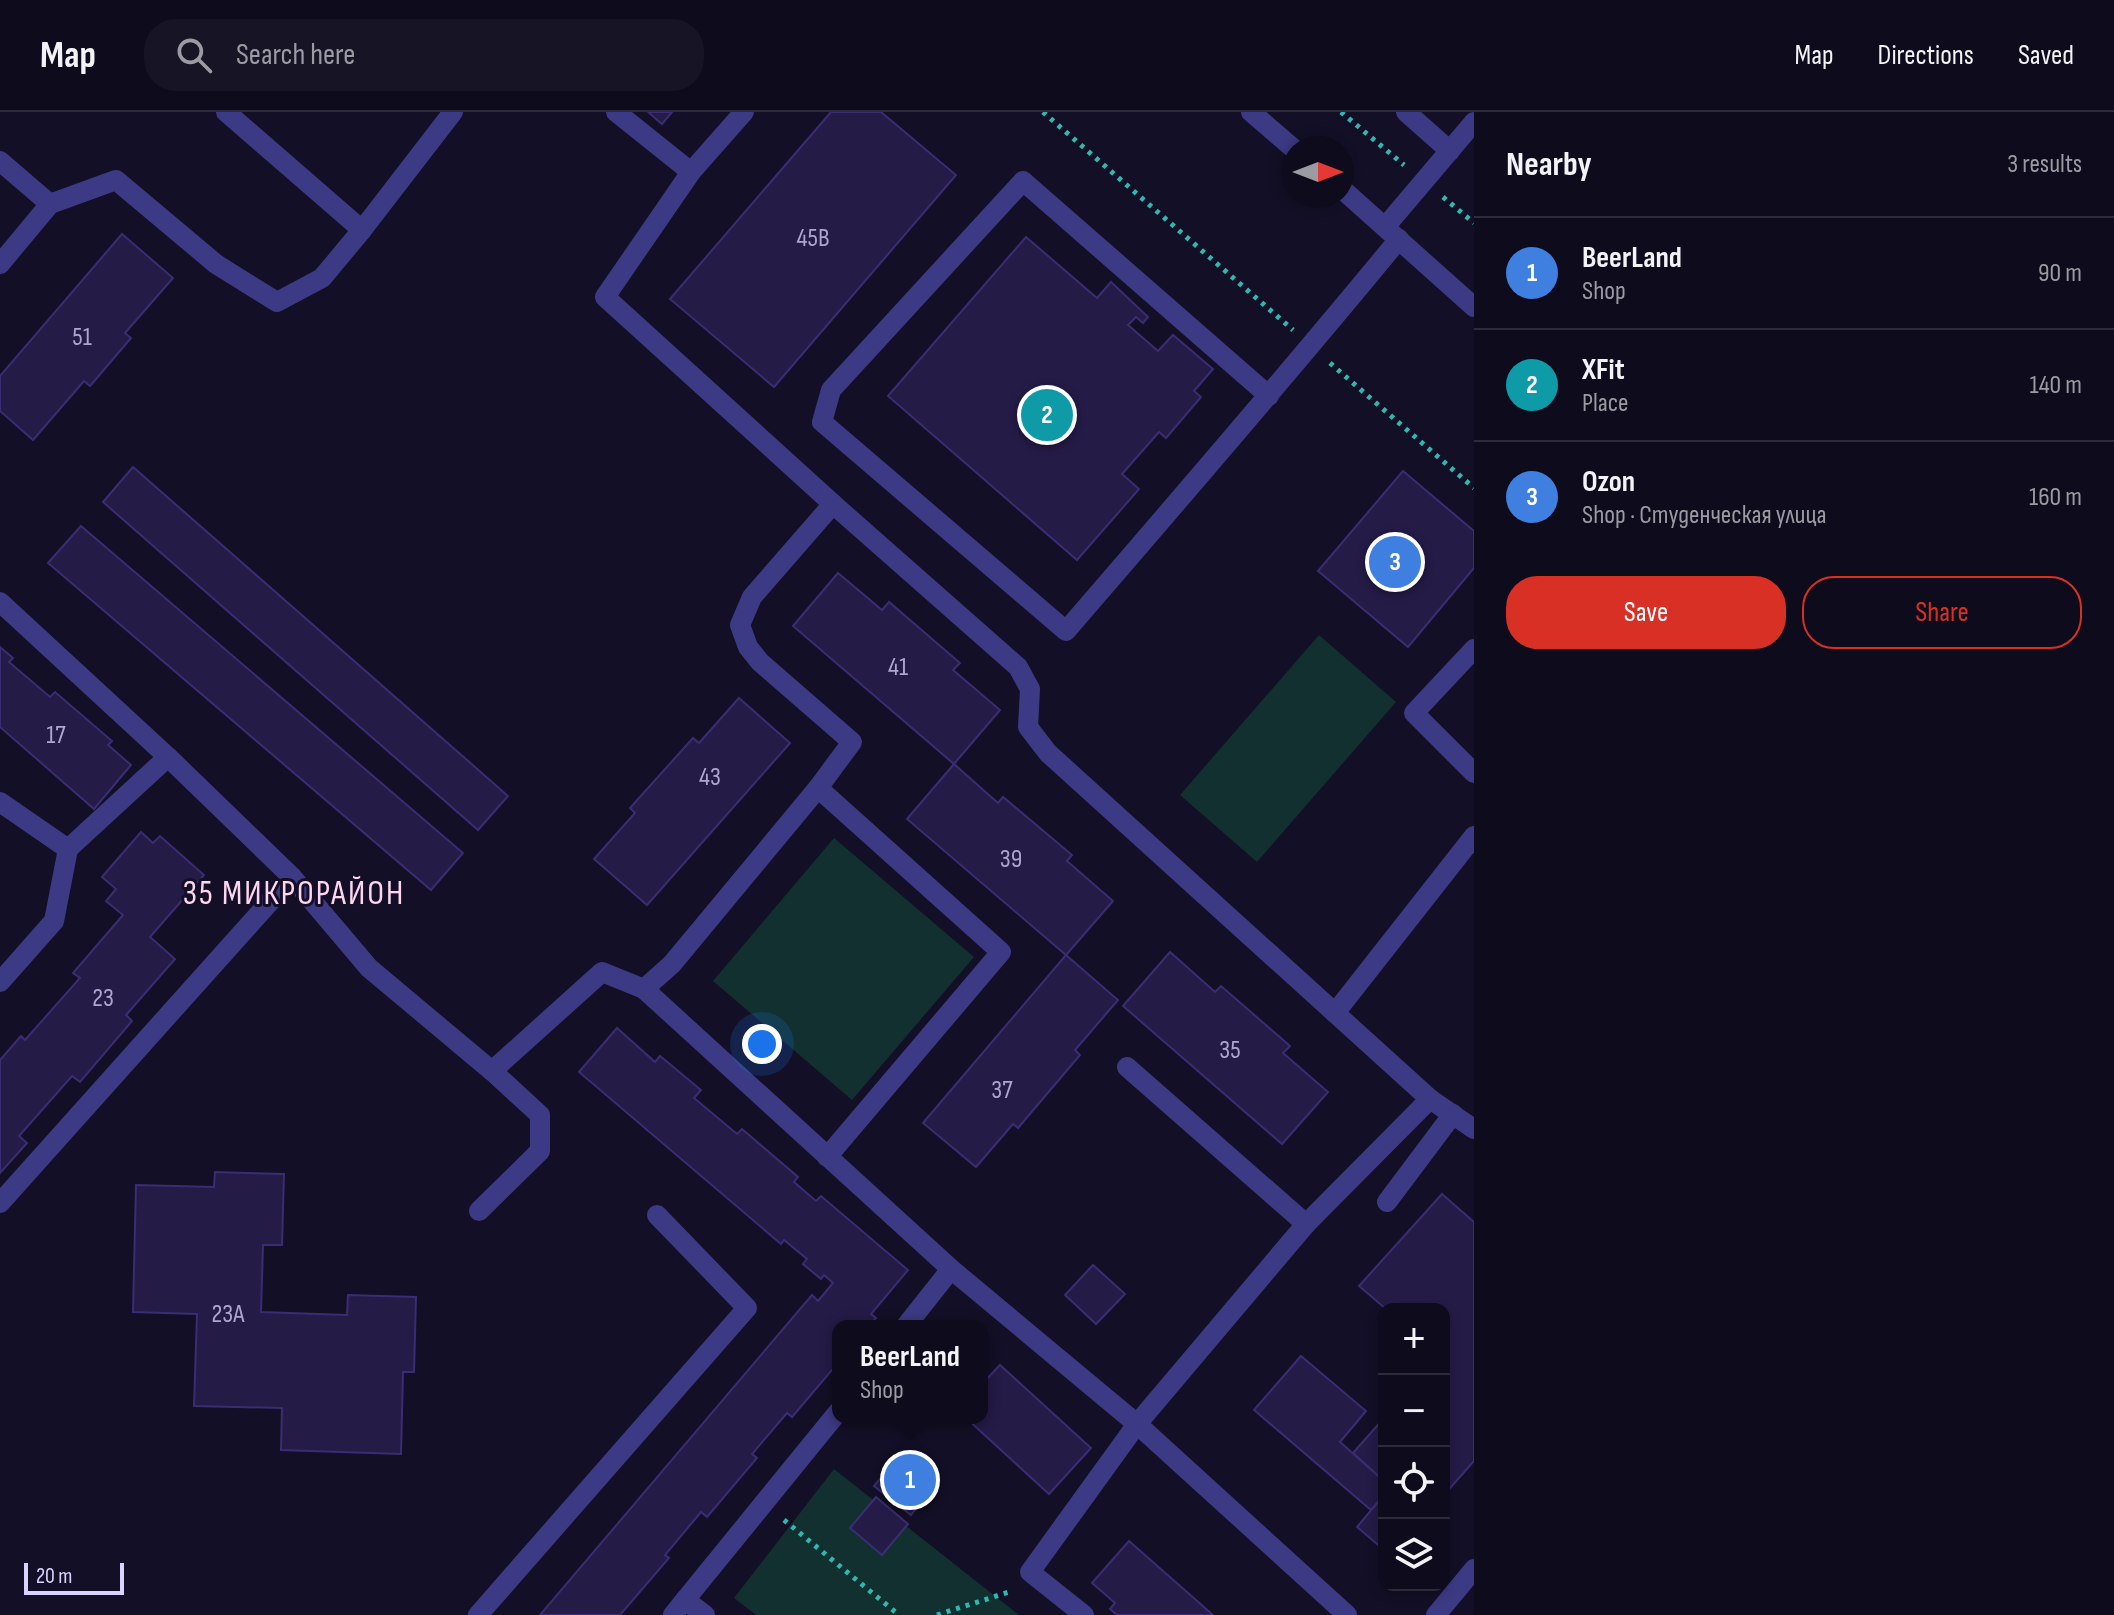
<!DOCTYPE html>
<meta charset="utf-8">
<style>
:root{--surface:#0e0b1c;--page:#171425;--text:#f1f3f6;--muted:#9b9ba3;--line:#2e2b3b;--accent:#d93025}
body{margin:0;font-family:"Sofia Sans Condensed",sans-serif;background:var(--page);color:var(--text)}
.controls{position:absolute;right:24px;bottom:24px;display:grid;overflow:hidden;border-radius:16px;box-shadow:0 4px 12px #0003}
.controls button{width:72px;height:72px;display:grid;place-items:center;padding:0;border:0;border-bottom:2px solid var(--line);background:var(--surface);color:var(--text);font:40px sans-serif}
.compass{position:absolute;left:1282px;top:24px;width:72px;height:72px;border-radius:50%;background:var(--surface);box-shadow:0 4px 12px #0003;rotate:90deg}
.scale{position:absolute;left:24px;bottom:20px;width:100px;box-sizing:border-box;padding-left:8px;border:4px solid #d9d4ff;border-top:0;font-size:22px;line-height:28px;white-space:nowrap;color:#d9d4ff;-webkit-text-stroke:6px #130f26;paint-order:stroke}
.you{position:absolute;left:762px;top:932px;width:28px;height:28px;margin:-20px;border:6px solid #fff;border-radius:50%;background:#1a73e8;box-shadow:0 0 0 12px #1a73e833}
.badge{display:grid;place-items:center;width:52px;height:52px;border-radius:50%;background:var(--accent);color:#fff;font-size:26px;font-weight:700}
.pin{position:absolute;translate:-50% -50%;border:4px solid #fff;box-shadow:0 2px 8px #0006}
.popup{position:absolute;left:832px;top:1208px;width:156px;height:104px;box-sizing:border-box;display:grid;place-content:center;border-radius:16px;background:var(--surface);filter:drop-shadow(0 2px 6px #0005);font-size:26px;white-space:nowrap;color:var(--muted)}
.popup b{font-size:30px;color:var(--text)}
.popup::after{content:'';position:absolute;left:50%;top:100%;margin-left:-16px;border:16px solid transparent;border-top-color:var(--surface)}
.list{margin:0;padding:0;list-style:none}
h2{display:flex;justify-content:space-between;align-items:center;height:104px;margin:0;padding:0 32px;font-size:34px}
h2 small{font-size:26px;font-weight:400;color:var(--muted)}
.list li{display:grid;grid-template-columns:52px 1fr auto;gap:24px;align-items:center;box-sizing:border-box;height:112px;padding:0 32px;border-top:2px solid var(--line)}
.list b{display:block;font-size:30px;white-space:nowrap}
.list p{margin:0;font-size:26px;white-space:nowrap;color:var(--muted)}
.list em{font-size:26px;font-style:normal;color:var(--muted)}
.actions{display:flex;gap:16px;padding:24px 32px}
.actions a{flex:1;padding:18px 0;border:2px solid var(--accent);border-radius:32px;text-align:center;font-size:28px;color:var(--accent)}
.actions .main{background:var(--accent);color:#fff}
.icon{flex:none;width:44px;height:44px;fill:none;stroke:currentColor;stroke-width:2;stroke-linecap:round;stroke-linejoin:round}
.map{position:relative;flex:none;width:1474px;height:1503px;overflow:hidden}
header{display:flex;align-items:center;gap:48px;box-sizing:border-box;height:112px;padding:0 40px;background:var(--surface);border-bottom:2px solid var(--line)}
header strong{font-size:38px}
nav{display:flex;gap:44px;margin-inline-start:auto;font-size:28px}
.search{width:560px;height:72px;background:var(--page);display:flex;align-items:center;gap:20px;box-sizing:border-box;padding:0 28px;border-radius:32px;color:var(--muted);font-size:30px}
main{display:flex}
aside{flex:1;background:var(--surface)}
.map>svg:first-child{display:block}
</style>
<header>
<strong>Map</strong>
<div class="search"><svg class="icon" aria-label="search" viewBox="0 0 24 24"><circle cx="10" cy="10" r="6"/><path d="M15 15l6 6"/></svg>Search here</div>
<nav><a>Map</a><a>Directions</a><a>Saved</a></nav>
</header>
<main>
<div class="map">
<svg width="1474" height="1503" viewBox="0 0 1474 1503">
<rect width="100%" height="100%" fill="#130f26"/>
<g fill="#12302f">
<polygon points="1319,523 1396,590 1257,750 1180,683"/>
<polygon points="834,726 974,845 852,988 713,869"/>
<polygon points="834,1357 1019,1503 756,1503 734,1486"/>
</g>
<g fill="#241b47" stroke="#3b2d73" stroke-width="2">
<polygon points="648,0 672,0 662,12"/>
<polygon points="831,0 881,0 956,63 774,275 670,187"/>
<polygon points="122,122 173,166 125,221 131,226 90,274 84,269 33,328 0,299 0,264"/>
<polygon points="1026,125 1097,186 1111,170 1148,205 1143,211 1136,205 1128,213 1158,239 1173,223 1213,257 1194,279 1201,285 1166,326 1159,320 1122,362 1139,377 1077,448 888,284"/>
<polygon points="133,355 508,684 478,718 103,390"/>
<polygon points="1403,359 1474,419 1474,456 1408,535 1318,459"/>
<polygon points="81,414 463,741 431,778 48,451"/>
<polygon points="838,461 882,498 889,490 960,551 953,558 1000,598 954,652 793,514"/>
<polygon points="0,535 13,546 9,550 50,585 55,580 112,629 108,633 131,653 94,697 0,615"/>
<polygon points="739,586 790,631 647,793 594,747 635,701 630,696 693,626 699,631"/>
<polygon points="954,652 998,691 1003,685 1072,743 1067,749 1113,789 1066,843 907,707"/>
<polygon points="141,720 153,731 160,724 204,763 150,825 175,847 126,903 132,909 80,970 72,964 19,1024 27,1031 0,1061 0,948 21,924 25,928 80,866 73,861 123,803 106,789 116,777 102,765"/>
<polygon points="1170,840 1215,880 1221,874 1290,934 1283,941 1328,980 1282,1032 1123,894"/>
<polygon points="1066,843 1118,888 1075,938 1080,943 1018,1016 1013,1012 976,1055 923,1011"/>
<polygon points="617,916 655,950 660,944 701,978 694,986 737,1022 742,1017 798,1065 794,1070 816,1089 821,1084 908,1158 871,1202 876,1206 869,1214 838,1214 838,1251 792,1305 787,1301 752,1342 757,1346 707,1405 701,1400 665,1443 669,1446 620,1503 540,1503 812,1183 818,1189 833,1171 824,1163 821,1167 803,1152 807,1147 784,1128 781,1132 579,960"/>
<polygon points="215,1060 284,1062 282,1133 263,1133 261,1200 347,1203 348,1183 416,1185 414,1260 403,1260 401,1342 281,1338 282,1296 194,1294 197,1202 133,1200 136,1073 214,1075"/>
<polygon points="1442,1082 1474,1110 1474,1349 1444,1383 1444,1197 1386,1197 1359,1174"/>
<polygon points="1093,1153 1125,1182 1096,1212 1065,1183"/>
<polygon points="1301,1244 1366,1299 1340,1330 1384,1369 1384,1383 1371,1398 1254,1298"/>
<polygon points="1000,1253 1091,1336 1049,1382 966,1306 982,1306 982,1272"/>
<polygon points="1384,1306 1384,1369 1353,1341"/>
<polygon points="901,1341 937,1370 911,1403 874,1374"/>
<polygon points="1384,1383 1384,1438 1357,1415"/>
<polygon points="876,1385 908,1412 882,1443 850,1416"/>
<polygon points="1129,1429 1213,1503 1117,1503 1110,1497 1115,1491 1092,1471"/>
</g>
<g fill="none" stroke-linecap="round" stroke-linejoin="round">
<g stroke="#2fb8b0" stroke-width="5" stroke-dasharray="4 6" stroke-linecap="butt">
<polyline points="1043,0 1293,218"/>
<polyline points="1341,0 1404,53"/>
<polyline points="1443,85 1474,111"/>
<polyline points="1330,251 1474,376"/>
<polyline points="784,1408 899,1503"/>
<polyline points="937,1503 1012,1479"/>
</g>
<g stroke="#3d3a85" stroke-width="20">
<polyline points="226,0 362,118 453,0"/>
<polyline points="616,0 691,60 744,0"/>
<polyline points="1251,0 1294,37"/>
<polyline points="1406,0 1450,39"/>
<polyline points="0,49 50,92 0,152"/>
<polyline points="691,60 605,185 833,392"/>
<polyline points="1342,77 1474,195"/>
<polyline points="50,92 116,68 216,152 277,190 322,166 362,118"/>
<polyline points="1385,115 1474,10"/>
<path d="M1269 284 1023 69 831 278 822 310 1066 519C1178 389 1290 260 1399 127"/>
<polyline points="0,490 168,645"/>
<polyline points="1474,537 1414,601 1474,661"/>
<polyline points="818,676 852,630 760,550 748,535 740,513 752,485 833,392 1018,555 1030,577 1028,615 1048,641 1430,987"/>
<polyline points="0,690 68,737 168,645 292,765 369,856 492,959 602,860 644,877"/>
<polyline points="0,870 54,809 68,737"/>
<polyline points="1335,901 1474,724"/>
<polyline points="1127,955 1306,1112"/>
<polyline points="827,1045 1001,840 818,676 672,852 644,877 951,1157 1137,1312 1347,1503"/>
<polyline points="1387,1090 1453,1002"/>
<polyline points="0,1091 292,765"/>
<polyline points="479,1099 540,1039 540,1003 492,959"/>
<polyline points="906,1214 951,1157"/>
<polyline points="685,1488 838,1300"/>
<polyline points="478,1503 747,1196 657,1103"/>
<polyline points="673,1503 685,1488 705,1503"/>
<polyline points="1084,1503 1030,1460 1137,1312 1306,1112 1430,987 1474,1017"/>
<polyline points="1436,1503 1474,1457"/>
</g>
</g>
<g text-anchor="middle" stroke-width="6" stroke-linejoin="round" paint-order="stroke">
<g font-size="26" fill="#aca6d1">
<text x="813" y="134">45В</text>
<text x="82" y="233">51</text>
<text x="898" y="563">41</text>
<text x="56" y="631">17</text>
<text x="710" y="673">43</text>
<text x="1011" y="755">39</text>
<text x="103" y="894">23</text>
<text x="1230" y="946">35</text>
<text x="1002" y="986">37</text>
<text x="228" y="1210">23А</text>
</g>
<g font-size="34" letter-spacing="2" fill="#ffd6f0" stroke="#130f26">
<text x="294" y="792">35 МИКРОРАЙОН</text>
</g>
</g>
</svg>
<div class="controls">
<button>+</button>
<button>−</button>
<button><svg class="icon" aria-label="locate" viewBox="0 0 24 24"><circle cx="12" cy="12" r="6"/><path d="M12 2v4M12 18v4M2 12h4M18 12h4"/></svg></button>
<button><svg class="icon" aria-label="layers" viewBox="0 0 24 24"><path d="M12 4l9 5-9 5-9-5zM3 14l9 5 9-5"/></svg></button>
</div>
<svg class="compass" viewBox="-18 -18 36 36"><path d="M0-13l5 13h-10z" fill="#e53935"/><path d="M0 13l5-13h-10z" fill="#9b9ba3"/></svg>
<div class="scale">20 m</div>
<div class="you"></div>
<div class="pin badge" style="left:910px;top:1368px;background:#3f7fe0">1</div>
<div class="popup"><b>BeerLand</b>Shop</div>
<div class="pin badge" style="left:1047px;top:303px;background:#0f9aa8">2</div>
<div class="pin badge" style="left:1395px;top:450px;background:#3f7fe0">3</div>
</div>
<aside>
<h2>Nearby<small>3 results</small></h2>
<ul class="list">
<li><span class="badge" style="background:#3f7fe0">1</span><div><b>BeerLand</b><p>Shop</p></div><em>90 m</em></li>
<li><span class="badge" style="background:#0f9aa8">2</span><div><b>XFit</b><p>Place</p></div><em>140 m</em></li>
<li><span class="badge" style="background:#3f7fe0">3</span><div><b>Ozon</b><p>Shop · Студенческая улица</p></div><em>160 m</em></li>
</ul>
<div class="actions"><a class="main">Save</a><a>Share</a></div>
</aside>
</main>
